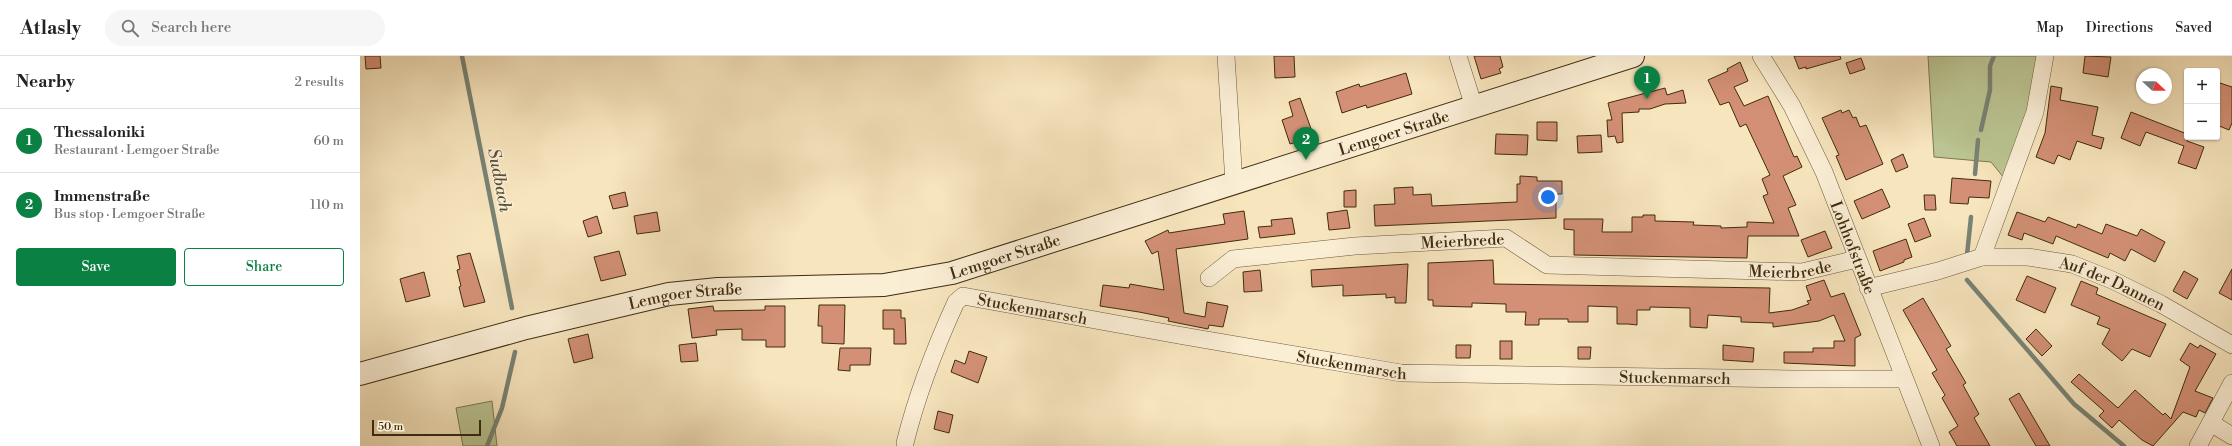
<!DOCTYPE html>
<meta charset="utf-8">
<style>
:root{--surface:#fff;--page:#f6f6f6;--text:#222;--muted:#767676;--line:#e0e0e0;--accent:#0b8043}
body{margin:0;font-family:"Libre Bodoni",serif;background:var(--page);color:var(--text)}
.controls{position:absolute;right:12px;top:12px;display:grid;overflow:hidden;border-radius:4px;box-shadow:0 1px 3px #0004}
.controls button{width:36px;height:36px;display:grid;place-items:center;padding:0;border:0;border-bottom:1px solid var(--line);background:var(--surface);color:var(--text);font:20px sans-serif}
.compass{position:absolute;left:1776px;top:12px;width:36px;height:36px;border-radius:50%;background:var(--surface);box-shadow:0 1px 3px #0004;rotate:112deg}
.scale{position:absolute;left:12px;bottom:10px;width:109px;box-sizing:border-box;padding-left:4px;border:2px solid #402c0e;border-top:0;font-size:11px;line-height:14px;white-space:nowrap;color:#402c0e;-webkit-text-stroke:3px #faeed5;paint-order:stroke}
.you{position:absolute;left:1188px;top:141px;width:14px;height:14px;margin:-10px;border:3px solid #fff;border-radius:50%;background:#1a73e8;box-shadow:0 0 0 6px #1a73e833}
.badge{display:grid;place-items:center;width:26px;height:26px;border-radius:50%;background:var(--accent);color:#fff;font-size:13px;font-weight:700}
.pin{position:absolute;translate:-50% -33px;filter:drop-shadow(0 1px 2px #0008)}
.pin::after{content:'';position:absolute;top:21px;width:14px;height:12px;background:inherit;clip-path:polygon(0 0,100% 0,50% 100%)}
.list{margin:0;padding:0;list-style:none}
h2{display:flex;justify-content:space-between;align-items:center;height:52px;margin:0;padding:0 16px;font-size:17px}
h2 small{font-size:13px;font-weight:400;color:var(--muted)}
.list li{display:grid;grid-template-columns:26px 1fr auto;gap:12px;align-items:center;box-sizing:border-box;height:64px;padding:0 16px;border-top:1px solid var(--line)}
.list b{display:block;font-size:15px;white-space:nowrap}
.list p{margin:0;font-size:13px;white-space:nowrap;color:var(--muted)}
.list em{font-size:13px;font-style:normal;color:var(--muted)}
.actions{display:flex;gap:8px;padding:12px 16px}
.actions a{flex:1;padding:9px 0;border:1px solid var(--accent);border-radius:4px;text-align:center;font-size:14px;color:var(--accent)}
.actions .main{background:var(--accent);color:#fff}
.icon{flex:none;width:22px;height:22px;fill:none;stroke:currentColor;stroke-width:2;stroke-linecap:round;stroke-linejoin:round}
.map{position:relative;flex:none;width:1872px;height:390px;overflow:hidden}
header{display:flex;align-items:center;gap:24px;box-sizing:border-box;height:56px;padding:0 20px;background:var(--surface);border-bottom:1px solid var(--line)}
header strong{font-size:19px}
nav{display:flex;gap:22px;margin-inline-start:auto;font-size:14px}
.search{width:280px;height:36px;background:var(--page);display:flex;align-items:center;gap:10px;box-sizing:border-box;padding:0 14px;border-radius:22px;color:var(--muted);font-size:15px}
main{display:flex}
aside{flex:1;background:var(--surface)}
.map>svg:first-child{display:block}
</style>
<header>
<strong>Atlasly</strong>
<div class="search"><svg class="icon" aria-label="search" viewBox="0 0 24 24"><circle cx="10" cy="10" r="6"/><path d="M15 15l6 6"/></svg>Search here</div>
<nav><a>Map</a><a>Directions</a><a>Saved</a></nav>
</header>
<main>
<aside>
<h2>Nearby<small>2 results</small></h2>
<ul class="list">
<li><span class="badge">1</span><div><b>Thessaloniki</b><p>Restaurant · Lemgoer Straße</p></div><em>60 m</em></li>
<li><span class="badge">2</span><div><b>Immenstraße</b><p>Bus stop · Lemgoer Straße</p></div><em>110 m</em></li>
</ul>
<div class="actions"><a class="main">Save</a><a>Share</a></div>
</aside>
<div class="map">
<svg width="1872" height="390" viewBox="0 0 1872 390">
<rect width="100%" height="100%" fill="#f7e5be"/>
<filter id="stains"><feTurbulence type="fractalNoise" baseFrequency=".005" numOctaves="4"/><feColorMatrix values="0 0 0 0 .2 0 0 0 0 .09 0 0 0 0 .02 0 0 0 .5 -.17"/></filter>
<radialGradient id="worn" r=".72"><stop offset=".6" stop-color="#630" stop-opacity="0"/><stop offset="1" stop-color="#630" stop-opacity=".3"/></radialGradient>
<g fill="#bbc593" stroke="#7e7850">
<polygon points="1568,0 1679,0 1676,30 1644,122 1631,106 1574,101"/>
<polygon points="132,345 137,390 103,390 96,352"/>
</g>
<g fill="none" stroke-linecap="round" stroke-linejoin="round">
<g stroke="#798375" stroke-width="4.5">
<polyline points="102,0 152,252"/>
<polyline points="1621,74 1630,34 1630,10 1634,0"/>
<polyline points="1615,118 1618,84"/>
<polyline points="1607,199 1611,161"/>
<polyline points="1607,224 1714,348 1764,390"/>
<polyline points="127,390 142,352 155,296"/>
</g>
</g>
<g fill="#d39076" stroke="#402c0e">
<polygon points="5,0 20,0 21,12 6,13"/>
<polygon points="914,0 934,0 935,21 915,22"/>
<polygon points="1114,0 1140,0 1143,11 1139,13 1141,17 1121,23"/>
<polygon points="1434,0 1480,0 1481,3 1446,13 1446,11 1439,13"/>
<polygon points="1725,0 1751,1 1748,21 1723,17"/>
<polygon points="1501,2 1505,13 1490,18 1486,7"/>
<polygon points="1380,6 1388,25 1374,31 1384,50 1408,40 1434,101 1437,100 1442,111 1423,120 1436,149 1428,152 1439,180 1388,180 1387,202 1214,199 1214,174 1204,173 1204,163 1243,163 1242,176 1272,176 1272,161 1283,161 1283,159 1295,159 1295,165 1334,166 1333,169 1361,170 1361,172 1387,171 1387,166 1414,167 1403,140 1408,138 1402,123 1410,119 1386,68 1380,71 1369,46 1360,49 1348,24 1368,15 1367,13"/>
<polygon points="1046,17 1052,38 1007,52 1006,49 982,57 976,36 999,28 1000,31"/>
<polygon points="1857,26 1872,31 1872,67 1869,74 1857,69"/>
<polygon points="1691,30 1702,32 1700,44 1738,51 1732,79 1744,82 1741,93 1717,85 1710,104 1698,99 1694,108 1676,101 1685,77"/>
<polygon points="1305,32 1307,39 1323,34 1326,47 1305,48 1290,53 1279,53 1279,56 1262,57 1263,86 1257,87 1255,80 1248,81 1247,64 1252,64 1248,47"/>
<polygon points="940,42 954,81 930,88 922,64 933,60 929,46"/>
<polygon points="1481,54 1482,57 1489,54 1493,62 1496,61 1500,71 1506,69 1523,108 1486,124 1476,100 1479,99 1462,62"/>
<polygon points="1771,56 1827,78 1827,85 1844,91 1836,113 1818,107 1824,90 1786,76 1780,90 1761,82"/>
<polygon points="1177,66 1197,66 1197,85 1177,84"/>
<polygon points="1136,78 1168,79 1167,99 1135,98"/>
<polygon points="1241,79 1242,96 1218,97 1217,80"/>
<polygon points="1543,98 1548,111 1536,116 1531,104"/>
<polygon points="1160,120 1177,121 1177,125 1202,125 1202,138 1196,138 1196,162 1015,170 1014,149 1035,148 1034,132 1053,131 1053,139 1071,138 1072,150 1157,146 1157,128 1160,128"/>
<polygon points="1592,122 1631,125 1629,142 1609,141 1608,148 1590,147"/>
<polygon points="1522,133 1530,151 1502,163 1494,145"/>
<polygon points="996,134 996,151 984,151 984,135"/>
<polygon points="265,136 268,150 253,153 249,140"/>
<polygon points="1564,139 1575,139 1576,154 1565,154"/>
<polygon points="987,154 990,172 969,174 967,157"/>
<polygon points="884,155 888,183 816,193 824,257 845,261 847,246 868,250 863,271 849,269 848,273 808,265 809,262 779,256 740,250 743,229 769,232 770,228 804,234 798,195 792,198 785,185 808,174 809,177 865,168 863,158"/>
<polygon points="297,156 300,175 277,178 274,160"/>
<polygon points="1657,156 1685,166 1688,161 1716,172 1718,168 1742,178 1746,168 1777,180 1781,173 1805,186 1795,206 1771,193 1765,205 1750,197 1748,202 1696,180 1693,188 1664,177 1662,184 1648,179"/>
<polygon points="237,160 242,177 228,181 223,165"/>
<polygon points="932,162 935,178 900,182 898,171 912,170 911,164"/>
<polygon points="1564,162 1571,180 1555,186 1548,168"/>
<polygon points="1465,175 1472,192 1448,201 1441,184"/>
<polygon points="1546,183 1552,201 1544,204 1544,206 1520,215 1513,195"/>
<polygon points="259,195 266,219 241,225 234,201"/>
<polygon points="110,197 125,246 104,251 99,231 101,230 97,214 100,213 97,200"/>
<polygon points="1133,204 1134,228 1410,232 1409,257 1432,254 1449,248 1447,245 1451,244 1446,230 1464,224 1471,241 1484,237 1501,279 1495,282 1495,310 1424,307 1424,296 1453,296 1453,292 1474,292 1474,285 1485,285 1474,259 1459,265 1413,271 1413,267 1381,266 1381,261 1348,259 1347,272 1330,271 1330,252 1290,251 1290,254 1277,254 1277,269 1268,268 1257,268 1257,251 1228,250 1228,266 1208,266 1208,263 1179,263 1179,269 1165,269 1166,256 1146,256 1146,248 1112,247 1112,251 1073,250 1073,244 1068,244 1068,207"/>
<polygon points="1048,208 1046,247 1035,247 1035,241 1026,242 1026,238 983,240 983,229 952,231 951,214"/>
<polygon points="1872,213 1872,244 1859,237"/>
<polygon points="900,214 902,235 884,236 883,216"/>
<polygon points="1824,215 1838,223 1827,243 1813,235"/>
<polygon points="64,216 70,240 46,246 40,223"/>
<polygon points="1667,220 1696,232 1685,257 1656,244"/>
<polygon points="1721,225 1738,232 1736,238 1806,268 1790,301 1772,293 1762,305 1742,288 1750,273 1737,268 1740,261 1711,249"/>
<polygon points="1563,242 1591,290 1586,293 1606,327 1603,329 1619,358 1614,362 1630,390 1597,390 1589,376 1598,370 1582,342 1585,339 1572,317 1577,314 1543,254"/>
<polygon points="459,249 485,249 484,288 462,287 462,270 458,270"/>
<polygon points="353,250 354,255 405,254 405,250 425,250 425,291 406,291 406,284 382,284 382,273 356,274 357,279 332,282 328,253"/>
<polygon points="523,254 541,254 541,262 545,262 546,288 534,288 534,273 523,273"/>
<polygon points="1676,273 1692,290 1682,300 1666,283"/>
<polygon points="228,278 233,302 214,307 208,283"/>
<rect x="1140" y="285" width="12" height="18"/>
<polygon points="336,287 338,305 321,306 319,289"/>
<polygon points="1830,287 1838,292 1840,289 1856,298 1835,335 1853,342 1845,357 1839,354 1836,361 1823,356 1793,390 1782,384 1759,364 1752,372 1739,360 1744,355 1711,326 1719,318 1758,352 1775,334 1803,359 1805,357 1811,363 1830,311 1820,304"/>
<polygon points="1096,289 1111,289 1110,302 1096,302"/>
<polygon points="1363,289 1394,292 1393,306 1363,304"/>
<polygon points="1218,291 1231,291 1230,303 1218,303"/>
<polygon points="480,292 511,292 510,309 490,309 490,315 478,314"/>
<polygon points="609,295 627,301 618,327 591,316 595,304 605,308"/>
<polygon points="1659,337 1690,390 1676,390 1649,343"/>
<polygon points="578,355 593,359 589,377 574,373"/>
</g>
<g fill="none" stroke-linecap="round" stroke-linejoin="round">
<g stroke="#6e5a3a" stroke-width="18">
<g id="minor">
<polyline points="866,0 874,127"/>
<polyline points="1098,0 1114,51"/>
<path id="s1" d="M1401 0 1432 50 1464 116 1571 390"/>
<polyline points="1622,201 1675,56 1685,0"/>
<path id="s2" d="M849 222 873 203 995 190 1146 182 1187 209 1442 216 1497 203"/>
<path id="s3" d="M1508 232 1578 215 1622 201H1668L1712 208 1752 224 1801 248 1872 289"/>
<polyline points="1851,367 1872,380"/>
<path id="s4" d="M545 387C557 338 575 292 596 246L603 240 818 279 1041 317 1433 323H1544"/>
<polyline points="1838,390 1872,327"/>
</g>
</g>
<g stroke="#402c0e" stroke-width="24">
<g id="secondary">
<path id="s5" d="M0 318 166 272 309 238 358 233 524 229 592 217 1273 0"/>
</g>
</g>
<use href="#minor" stroke="#faeed5" stroke-width="17"/>
<use href="#secondary" stroke="#faeed5" stroke-width="22"/>
</g>
<g text-anchor="middle" stroke-width="3.5" stroke-linejoin="round" paint-order="stroke">
<g font-size="16" fill="#402c0e" stroke="#faeed5">
<text dy="6" stroke="none"><textPath href="#s5" startOffset="1067">Lemgoer Straße</textPath></text>
<text dy="6" stroke="none"><textPath href="#s2" startOffset="261">Meierbrede</textPath></text>
<text dy="6" stroke="none"><textPath href="#s1" startOffset="213">Lohhofstraße</textPath></text>
<text dy="6" stroke="none"><textPath href="#s5" startOffset="659">Lemgoer Straße</textPath></text>
<text dy="6" stroke="none"><textPath href="#s2" startOffset="597">Meierbrede</textPath></text>
<text dy="6" stroke="none"><textPath href="#s3" startOffset="253">Auf der Dannen</textPath></text>
<text dy="6" stroke="none"><textPath href="#s5" startOffset="335">Lemgoer Straße</textPath></text>
<text dy="6" stroke="none"><textPath href="#s4" startOffset="230">Stuckenmarsch</textPath></text>
<text dy="6" stroke="none"><textPath href="#s4" startOffset="554">Stuckenmarsch</textPath></text>
<text dy="6" stroke="none"><textPath href="#s4" startOffset="878">Stuckenmarsch</textPath></text>
</g>
<g font-size="17" font-style="italic" fill="#585039" stroke="#faeed5">
<text transform="translate(140 124) rotate(79)" y="6">Sudbach</text>
</g>
</g>
<rect width="100%" height="100%" filter="url(#stains)"/>
<rect width="100%" height="100%" fill="url(#worn)"/>
</svg>
<div class="controls">
<button>+</button>
<button>−</button>
</div>
<svg class="compass" viewBox="-18 -18 36 36"><path d="M0-13l5 13h-10z" fill="#e53935"/><path d="M0 13l5-13h-10z" fill="#767676"/></svg>
<div class="scale">50 m</div>
<div class="you"></div>
<div class="pin badge" style="left:1287px;top:43px">1</div>
<div class="pin badge" style="left:946px;top:104px">2</div>
</div>
</main>
